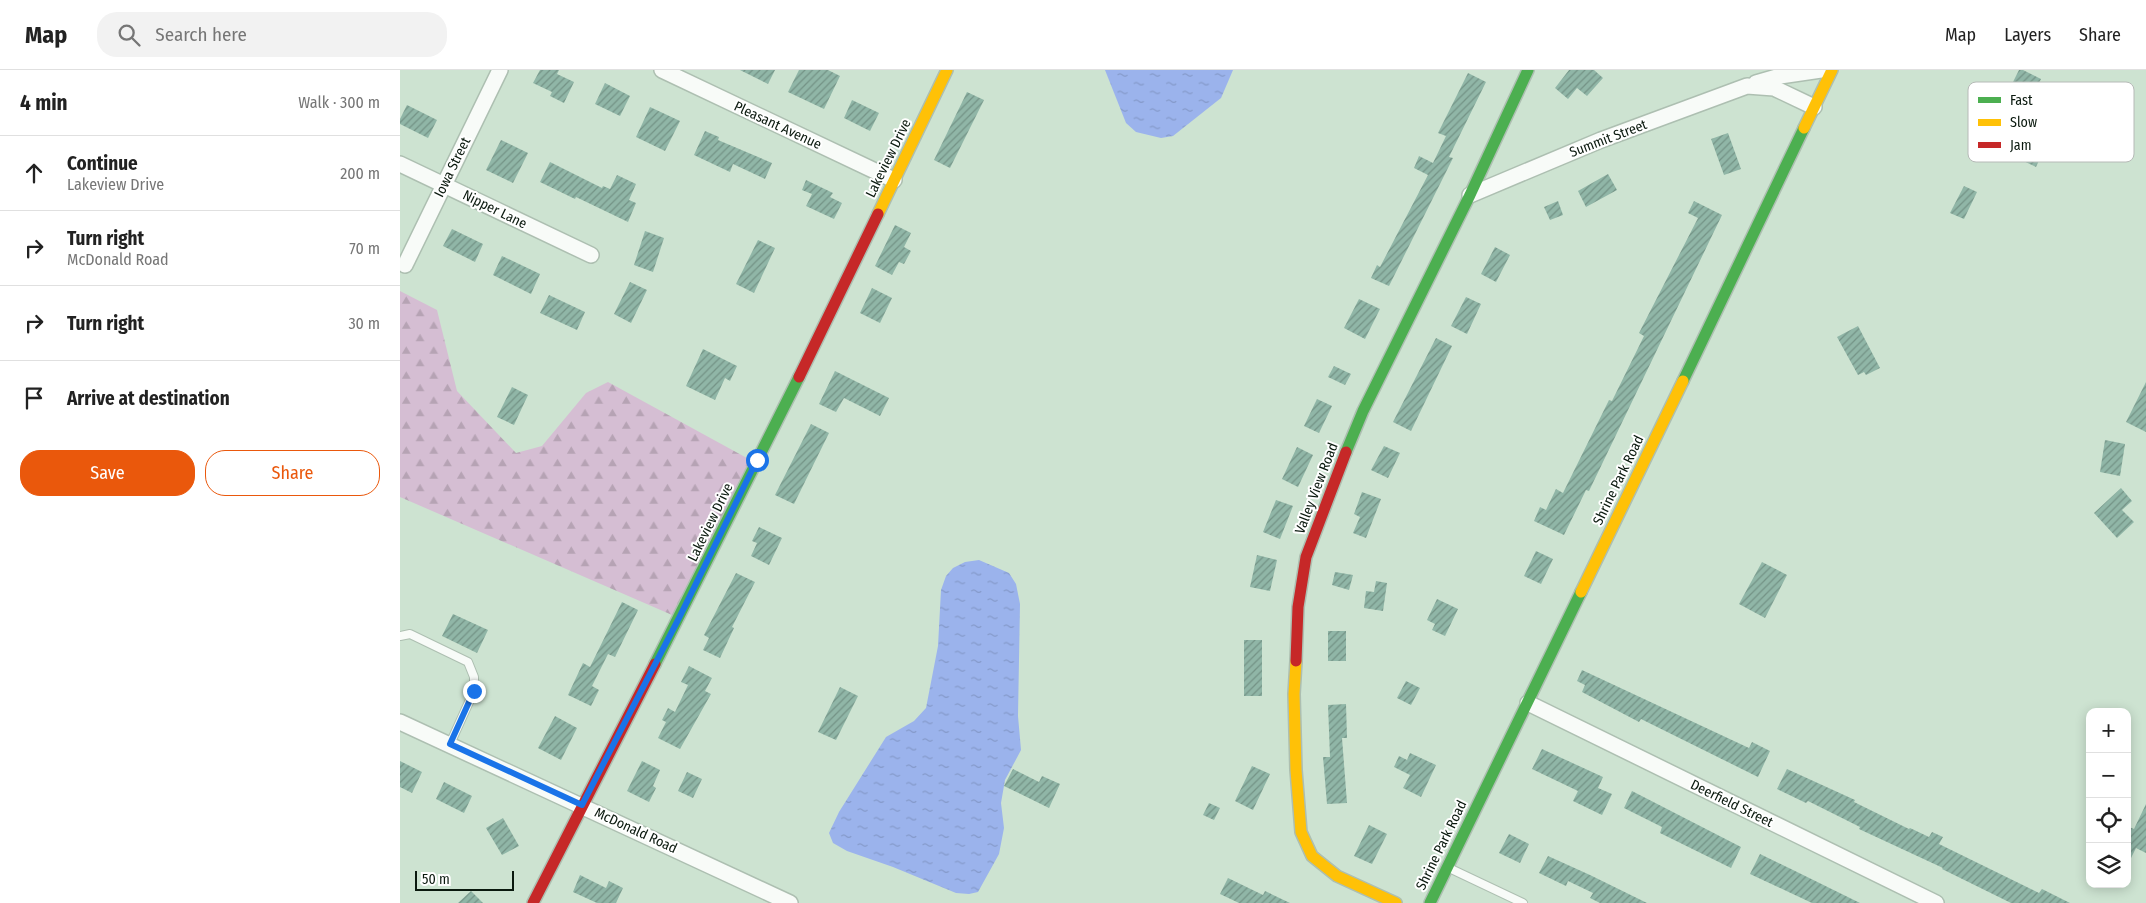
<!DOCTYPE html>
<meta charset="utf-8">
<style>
:root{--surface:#fff;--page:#f2f2f2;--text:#222;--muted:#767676;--line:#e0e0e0;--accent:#ea580c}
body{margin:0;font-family:"Fira Sans Condensed",sans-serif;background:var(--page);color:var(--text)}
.controls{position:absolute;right:15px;bottom:15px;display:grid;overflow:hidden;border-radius:10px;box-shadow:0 2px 12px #0003}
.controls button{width:45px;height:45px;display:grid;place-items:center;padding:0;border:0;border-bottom:1px solid var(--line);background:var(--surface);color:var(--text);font:25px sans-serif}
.scale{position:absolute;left:15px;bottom:12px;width:99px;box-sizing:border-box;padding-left:5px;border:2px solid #0a190e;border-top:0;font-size:14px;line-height:18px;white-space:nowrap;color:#0a190e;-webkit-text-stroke:4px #fff;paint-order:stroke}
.stop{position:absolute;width:15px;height:15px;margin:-11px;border:4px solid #1a73e8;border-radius:50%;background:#fff}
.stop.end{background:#1a73e8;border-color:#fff;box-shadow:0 1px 5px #0008}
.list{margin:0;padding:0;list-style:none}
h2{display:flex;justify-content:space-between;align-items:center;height:65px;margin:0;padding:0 20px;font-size:21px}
h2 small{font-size:16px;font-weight:400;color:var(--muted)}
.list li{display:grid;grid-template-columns:32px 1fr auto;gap:15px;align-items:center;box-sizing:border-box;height:75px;padding:0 20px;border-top:1px solid var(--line)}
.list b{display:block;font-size:19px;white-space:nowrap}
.list p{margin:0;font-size:16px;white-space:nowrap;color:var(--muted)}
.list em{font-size:16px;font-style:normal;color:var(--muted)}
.actions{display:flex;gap:10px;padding:15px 20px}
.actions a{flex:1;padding:11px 0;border:1px solid var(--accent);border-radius:20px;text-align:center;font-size:18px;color:var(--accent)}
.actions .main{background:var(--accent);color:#fff}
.icon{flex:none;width:28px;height:28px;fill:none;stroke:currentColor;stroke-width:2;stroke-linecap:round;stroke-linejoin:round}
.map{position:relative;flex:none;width:1746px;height:833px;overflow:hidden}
header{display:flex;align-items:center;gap:30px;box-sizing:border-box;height:70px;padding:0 25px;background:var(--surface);border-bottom:1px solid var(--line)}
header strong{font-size:24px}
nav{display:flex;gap:28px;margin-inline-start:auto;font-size:18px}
.search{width:350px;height:45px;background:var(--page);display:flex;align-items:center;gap:12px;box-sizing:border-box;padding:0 18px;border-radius:20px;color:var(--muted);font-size:19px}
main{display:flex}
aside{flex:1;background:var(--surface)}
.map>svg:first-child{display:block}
</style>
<header>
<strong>Map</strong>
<div class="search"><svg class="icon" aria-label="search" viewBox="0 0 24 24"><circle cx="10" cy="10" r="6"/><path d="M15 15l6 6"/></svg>Search here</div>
<nav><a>Map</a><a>Layers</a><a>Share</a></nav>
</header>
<main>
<aside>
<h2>4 min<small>Walk · 300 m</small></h2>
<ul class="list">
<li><svg class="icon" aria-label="ahead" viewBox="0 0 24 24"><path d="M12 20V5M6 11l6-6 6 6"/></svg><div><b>Continue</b><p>Lakeview Drive</p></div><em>200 m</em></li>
<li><svg class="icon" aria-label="right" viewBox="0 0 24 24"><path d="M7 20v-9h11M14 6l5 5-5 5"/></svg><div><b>Turn right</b><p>McDonald Road</p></div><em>70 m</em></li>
<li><svg class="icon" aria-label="right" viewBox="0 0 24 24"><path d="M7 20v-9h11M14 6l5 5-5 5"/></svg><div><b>Turn right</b></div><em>30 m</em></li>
<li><svg class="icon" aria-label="arrive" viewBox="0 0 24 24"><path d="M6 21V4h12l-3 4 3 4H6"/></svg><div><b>Arrive at destination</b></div></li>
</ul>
<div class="actions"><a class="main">Save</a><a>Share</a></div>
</aside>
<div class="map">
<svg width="1746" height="833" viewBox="0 0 1746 833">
<defs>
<pattern id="forest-firs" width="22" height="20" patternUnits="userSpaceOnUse" patternTransform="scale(1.25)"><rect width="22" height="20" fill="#d5bed3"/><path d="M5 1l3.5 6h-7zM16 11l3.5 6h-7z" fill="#b6a3b4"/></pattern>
<pattern id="water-ripples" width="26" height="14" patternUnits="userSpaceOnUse" patternTransform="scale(1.25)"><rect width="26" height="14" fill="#9bb3ec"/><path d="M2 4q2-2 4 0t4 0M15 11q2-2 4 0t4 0" fill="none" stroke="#8499c9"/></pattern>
<pattern id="building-hatch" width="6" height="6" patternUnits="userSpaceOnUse" patternTransform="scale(1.25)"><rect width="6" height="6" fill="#90b6a7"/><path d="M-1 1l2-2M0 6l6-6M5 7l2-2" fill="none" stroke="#749386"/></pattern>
</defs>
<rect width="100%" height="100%" fill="#cde3d1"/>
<polygon fill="url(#forest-firs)" points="0,221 37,240 57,321 116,383 142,376 186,323 208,312 356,393 279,548 0,427"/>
<g fill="url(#water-ripples)">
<polygon points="705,0 833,0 821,28 773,66 761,68 736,62 726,53"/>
<polygon points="579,490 609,503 616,514 620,534 618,646 621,680 605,710 601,733 604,758 599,784 578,822 569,824 556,823 493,797 447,781 433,773 429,763 439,742 486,667 514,651 526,638 538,576 541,520 546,506 553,498 565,492"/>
</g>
<g fill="url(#building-hatch)">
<polygon points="140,0 159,0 157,4 174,12 164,33 150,26 152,22 133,13"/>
<polygon points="340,0 375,0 368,14"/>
<polygon points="399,0 428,0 440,6 424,39 388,22"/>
<polygon points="1169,0 1194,0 1203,8 1187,26 1177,18 1168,29 1155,18"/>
<polygon points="1619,0 1623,0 1641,9 1632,27 1611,16"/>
<polygon points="1068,3 1086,12 1049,87 1053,88 989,216 971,208 977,195 980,197 1028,105 1014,98 1019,86 1033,93 1046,66 1038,63"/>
<polygon points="205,13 230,26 220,46 195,34"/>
<polygon points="567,22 584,30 550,98 534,90"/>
<polygon points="452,30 479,43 470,61 444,48"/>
<polygon points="7,35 37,50 28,68 0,54 0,49"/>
<polygon points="250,37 280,51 265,81 236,67"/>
<polygon points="1632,45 1655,55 1636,97 1613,86"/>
<polygon points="305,61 319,67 318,70 372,93 365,109 333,94 330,102 294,85"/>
<polygon points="1328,63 1341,99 1324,105 1311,69"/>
<polygon points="101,70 128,83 113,113 86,100"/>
<polygon points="150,92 202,118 203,116 210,119 217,105 236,114 229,130 236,133 228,152 176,127 175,129 140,112"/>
<polygon points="1208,104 1217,120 1186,137 1178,121"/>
<polygon points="406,110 433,123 430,127 442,133 434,149 406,136 412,124 402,120"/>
<polygon points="1564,116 1577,122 1564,149 1550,143"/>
<polygon points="1158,131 1163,145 1150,150 1144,137"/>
<polygon points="1294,131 1322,145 1189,421 1186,420 1164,465 1134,451 1140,437 1146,440 1156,419 1163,423 1209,330 1212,331 1244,266 1239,263 1298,148 1288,143"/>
<polygon points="495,155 511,163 504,177 511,181 504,194 499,192 492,205 475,196"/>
<polygon points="52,159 83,174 75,192 43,176"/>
<polygon points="245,161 264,168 253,202 234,195"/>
<polygon points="358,170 375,178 354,223 336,214"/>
<polygon points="1095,177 1110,185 1096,212 1081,204"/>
<polygon points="102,186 140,204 131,224 93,205"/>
<polygon points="230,212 247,220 231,253 214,244"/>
<polygon points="472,218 492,228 480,253 460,243"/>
<polygon points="149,225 185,242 177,260 140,243"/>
<polygon points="1066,227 1081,234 1067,264 1051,256"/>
<polygon points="959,229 980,239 965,269 944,258"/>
<polygon points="1458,256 1480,298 1466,305 1464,302 1458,305 1437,267"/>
<polygon points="1036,268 1052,276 1011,361 993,352"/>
<polygon points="303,279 337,296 330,311 325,308 315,330 286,316"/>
<polygon points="934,296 951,304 945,315 928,307"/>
<polygon points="435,301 489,328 480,346 444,328 436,342 419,334"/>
<polygon points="1746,312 1746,362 1726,352"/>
<polygon points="112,317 128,325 114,355 97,347"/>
<polygon points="917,329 932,336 919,363 904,356"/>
<polygon points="411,354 429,363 394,434 375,425"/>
<polygon points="1705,370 1725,374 1720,406 1700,402"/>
<polygon points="984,376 1000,383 988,408 971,400"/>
<polygon points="897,377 913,385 898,417 882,409"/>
<polygon points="1721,418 1732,431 1722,440 1734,452 1717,468 1694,443"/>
<polygon points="962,422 981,429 966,468 953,463 960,447 954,444"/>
<polygon points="876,430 893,436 880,469 863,462"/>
<polygon points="359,457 382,468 369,495 351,486 357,473 352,471"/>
<polygon points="1136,481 1153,489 1141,514 1124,506"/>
<polygon points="857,485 877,490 870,521 850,517"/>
<polygon points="1362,492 1387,505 1365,548 1339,534"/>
<polygon points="935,502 953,505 949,520 932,515"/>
<polygon points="336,503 355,512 332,557 334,558 320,588 303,580 309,568 304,565"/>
<polygon points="976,511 987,513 983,541 964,538 966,521 974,522"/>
<polygon points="1037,529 1058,539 1045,566 1032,560 1035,554 1027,550"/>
<polygon points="222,532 238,540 215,587 208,584 192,616 199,620 191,636 168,625 183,593 190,597"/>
<polygon points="53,544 88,560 77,583 42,566"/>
<rect x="928" y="561" width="18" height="30"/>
<rect x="844" y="570" width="18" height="56"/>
<polygon points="289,596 312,608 305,621 311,624 280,679 258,668 266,652 262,650 268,638 275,642 288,615 281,612"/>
<polygon points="1182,600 1349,678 1352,672 1370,681 1358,707 1241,649 1239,652 1182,622 1185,615 1177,611"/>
<polygon points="1006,611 1020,618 1011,635 997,628"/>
<polygon points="440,617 458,626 436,670 418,662"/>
<polygon points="946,634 947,668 942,668 947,733 927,734 923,687 930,687 928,635"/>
<polygon points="155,646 177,658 161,690 138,678"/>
<polygon points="1142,679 1203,707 1198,718 1212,724 1202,745 1173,731 1178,721 1132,699"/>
<polygon points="1010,683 1036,695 1021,727 1003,718 1010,705 994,697 999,686 1007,690"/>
<polygon points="0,691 22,702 12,723 0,717"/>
<polygon points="242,691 260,700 253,716 256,718 249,732 227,721"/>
<polygon points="852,696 870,704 853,740 835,731"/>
<polygon points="613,699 639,712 642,706 660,714 649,738 604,716"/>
<polygon points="1387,699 1455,730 1454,732 1509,759 1510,758 1529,767 1532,762 1543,767 1539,774 1639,823 1642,819 1670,833 1611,833 1542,799 1543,798 1459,759 1460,757 1408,731 1406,733 1377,719"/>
<polygon points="287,702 302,709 293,728 278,721"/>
<polygon points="44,712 72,726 64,743 36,729"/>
<polygon points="1232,721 1341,777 1331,798 1260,763 1262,757 1224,738"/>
<polygon points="809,733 820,738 814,750 803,745"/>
<polygon points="1746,734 1746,783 1736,778 1727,796 1727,756 1734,759"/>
<polygon points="103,748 119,776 102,785 86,758"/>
<polygon points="969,755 987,764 972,794 954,786"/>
<polygon points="1109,764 1129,774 1120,793 1099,783"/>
<polygon points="1360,784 1391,799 1460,833 1412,833 1350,804"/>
<polygon points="1148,786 1190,805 1247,833 1200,833 1190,828 1193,823 1168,811 1166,816 1139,803"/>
<polygon points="180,805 206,818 209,811 223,818 216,833 197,833 173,822"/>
<polygon points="828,808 863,825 865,821 890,833 839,833 820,824"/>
<polygon points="71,821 83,833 58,833"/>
</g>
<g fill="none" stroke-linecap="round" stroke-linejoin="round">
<g stroke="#adbfb1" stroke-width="10">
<g id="lane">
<polyline points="0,566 10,564 68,592 74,607 74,621 50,674"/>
<polyline points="1049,798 1123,833"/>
</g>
</g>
<g stroke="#adbfb1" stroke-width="18">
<g id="street">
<polyline points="262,0 494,110"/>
<polyline points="1356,13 1380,6 1421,0"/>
<polyline points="0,94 191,185"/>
<polyline points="1070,125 1201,70 1347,16 1374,18 1414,37"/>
<polyline points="5,195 100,0"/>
<polyline points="1128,633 1536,833"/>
<polyline points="0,652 390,833"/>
</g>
</g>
<g stroke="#adbfb1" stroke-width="14">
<g id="fast">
<polyline points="1283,311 1404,58"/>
<polyline points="946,382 963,341 1070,125 1128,0"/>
<polyline points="255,594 399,307"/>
<polyline points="1030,833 1181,522"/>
</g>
</g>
<g stroke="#adbfb1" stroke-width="14">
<g id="slow">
<polyline points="1404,58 1432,0"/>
<polyline points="478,144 547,0"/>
<polyline points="1181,522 1283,311"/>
<polyline points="896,591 894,624 896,700 901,762 912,786 937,806 996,833"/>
</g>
</g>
<g stroke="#adbfb1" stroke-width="14">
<g id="jam">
<polyline points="399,307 478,144"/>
<polyline points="896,591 898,537 906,487 946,382"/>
<polyline points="133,833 255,594"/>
</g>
</g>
<use href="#lane" stroke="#f8fbf8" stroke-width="8"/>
<use href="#street" stroke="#f8fbf8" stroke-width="15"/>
<use href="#fast" stroke="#4caf50" stroke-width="11"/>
<use href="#slow" stroke="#ffc107" stroke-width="11"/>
<use href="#jam" stroke="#c62828" stroke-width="11"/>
</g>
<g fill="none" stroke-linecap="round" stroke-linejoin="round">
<polyline stroke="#1a73e8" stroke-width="6" points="74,621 50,674 182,735 279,548 357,390"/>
</g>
<g text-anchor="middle" stroke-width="4" stroke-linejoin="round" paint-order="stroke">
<g font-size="14" fill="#0a190e" stroke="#fff">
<text transform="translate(378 55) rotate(25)" y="5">Pleasant Avenue</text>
<text transform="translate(1208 68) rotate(-21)" y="5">Summit Street</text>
<text transform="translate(488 88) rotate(-64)" y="5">Lakeview Drive</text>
<text transform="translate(52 97) rotate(-64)" y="5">Iowa Street</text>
<text transform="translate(95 139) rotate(26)" y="5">Nipper Lane</text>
<text transform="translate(1218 410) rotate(-64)" y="5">Shrine Park Road</text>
<text transform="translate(916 418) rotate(-69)" y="5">Valley View Road</text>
<text transform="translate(310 452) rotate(-64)" y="5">Lakeview Drive</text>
<text transform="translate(1332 733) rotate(26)" y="5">Deerfield Street</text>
<text transform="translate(236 760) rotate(25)" y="5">McDonald Road</text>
<text transform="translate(1041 775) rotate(-64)" y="5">Shrine Park Road</text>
</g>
</g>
<rect x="1568" y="12" width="166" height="80" rx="8" fill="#fff" stroke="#b6bab7" stroke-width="1"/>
<rect x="1578" y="27" width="23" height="6" fill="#4caf50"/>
<rect x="1578" y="49" width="23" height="7" fill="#ffc107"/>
<rect x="1578" y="72" width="23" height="6" fill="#c62828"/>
<g font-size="14" fill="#0a190e">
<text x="1610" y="35">Fast</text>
<text x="1610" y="57">Slow</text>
<text x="1610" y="80">Jam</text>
</g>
</svg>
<div class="controls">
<button>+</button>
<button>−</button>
<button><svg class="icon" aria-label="locate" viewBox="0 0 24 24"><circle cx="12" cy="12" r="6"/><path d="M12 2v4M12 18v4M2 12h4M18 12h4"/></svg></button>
<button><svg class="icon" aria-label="layers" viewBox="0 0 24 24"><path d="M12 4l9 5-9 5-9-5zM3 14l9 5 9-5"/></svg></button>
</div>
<div class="scale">50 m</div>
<div class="stop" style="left:357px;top:390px"></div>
<div class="stop end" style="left:74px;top:621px"></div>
</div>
</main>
